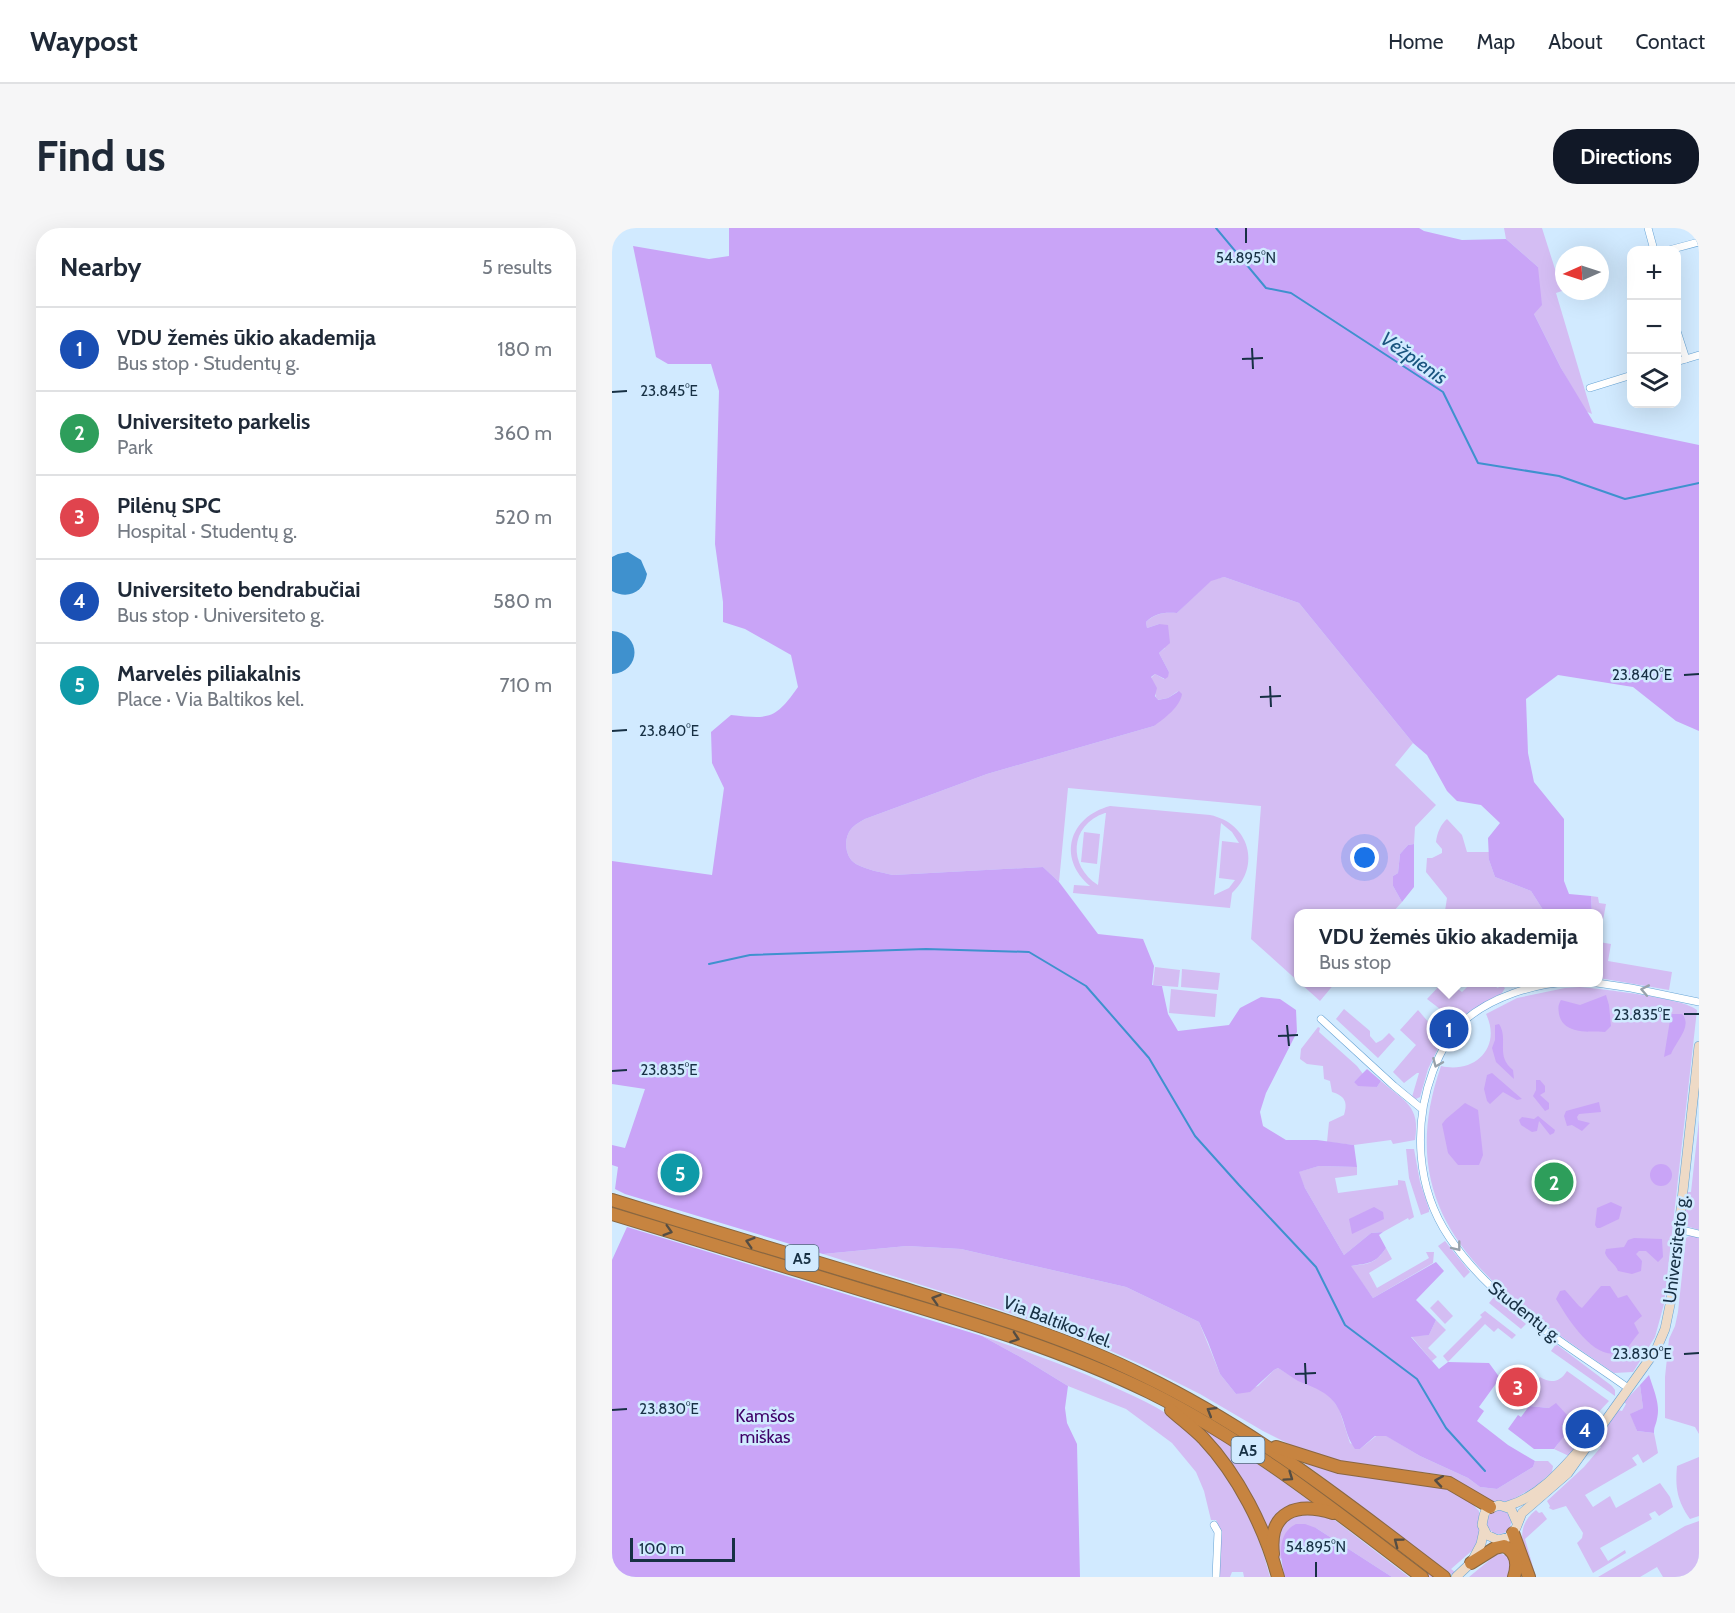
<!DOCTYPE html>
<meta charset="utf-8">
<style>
:root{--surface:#fff;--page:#f6f6f7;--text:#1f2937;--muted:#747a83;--line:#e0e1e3;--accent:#111827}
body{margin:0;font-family:Cabin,sans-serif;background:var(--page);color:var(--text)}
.controls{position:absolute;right:18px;top:18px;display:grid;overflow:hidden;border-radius:12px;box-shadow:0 6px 24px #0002}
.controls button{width:54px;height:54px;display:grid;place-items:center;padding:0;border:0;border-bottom:2px solid var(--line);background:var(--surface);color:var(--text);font:30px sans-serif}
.compass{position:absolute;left:943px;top:18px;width:54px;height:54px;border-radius:50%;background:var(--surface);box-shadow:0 6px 24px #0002;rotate:267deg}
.scale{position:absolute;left:18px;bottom:15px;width:105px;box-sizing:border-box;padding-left:6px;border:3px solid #173044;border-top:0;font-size:16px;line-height:21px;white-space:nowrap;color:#173044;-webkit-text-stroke:4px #d1eaff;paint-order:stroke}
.you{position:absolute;left:753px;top:630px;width:21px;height:21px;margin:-15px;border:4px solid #fff;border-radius:50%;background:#1a73e8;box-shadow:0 0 0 9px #1a73e833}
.badge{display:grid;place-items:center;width:39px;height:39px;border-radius:50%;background:var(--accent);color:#fff;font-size:20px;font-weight:700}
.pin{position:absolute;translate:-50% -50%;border:3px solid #fff;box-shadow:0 2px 6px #0006}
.popup{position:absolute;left:682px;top:681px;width:309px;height:78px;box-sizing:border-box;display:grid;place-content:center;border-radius:12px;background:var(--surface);filter:drop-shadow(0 2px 4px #0005);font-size:20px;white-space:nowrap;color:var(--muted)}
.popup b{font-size:22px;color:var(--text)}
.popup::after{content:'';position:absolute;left:50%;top:100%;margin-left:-12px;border:12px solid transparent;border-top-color:var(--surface)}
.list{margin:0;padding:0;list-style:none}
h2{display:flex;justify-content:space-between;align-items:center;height:78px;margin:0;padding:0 24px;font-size:26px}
h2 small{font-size:20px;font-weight:400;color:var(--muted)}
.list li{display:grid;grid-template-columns:39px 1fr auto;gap:18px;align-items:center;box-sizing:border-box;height:84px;padding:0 24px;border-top:2px solid var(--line)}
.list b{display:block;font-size:22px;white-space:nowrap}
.list p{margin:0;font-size:20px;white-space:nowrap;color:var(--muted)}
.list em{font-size:20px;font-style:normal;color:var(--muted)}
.icon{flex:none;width:33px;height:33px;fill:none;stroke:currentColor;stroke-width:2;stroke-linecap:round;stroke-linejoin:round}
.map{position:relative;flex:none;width:1087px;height:1349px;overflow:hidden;border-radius:24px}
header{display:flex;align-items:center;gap:36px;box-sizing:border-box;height:84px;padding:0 30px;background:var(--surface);border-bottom:2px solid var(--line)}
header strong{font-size:28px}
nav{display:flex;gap:33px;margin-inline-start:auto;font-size:21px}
.intro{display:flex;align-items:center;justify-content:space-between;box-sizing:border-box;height:144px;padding:0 36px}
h1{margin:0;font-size:42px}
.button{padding:15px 27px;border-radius:24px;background:var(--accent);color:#fff;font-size:21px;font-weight:700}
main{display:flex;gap:36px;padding:0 36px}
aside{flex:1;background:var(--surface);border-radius:24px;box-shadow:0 6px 24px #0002}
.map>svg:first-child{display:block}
</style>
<header>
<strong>Waypost</strong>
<nav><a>Home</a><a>Map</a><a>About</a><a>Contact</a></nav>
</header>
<div class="intro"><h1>Find us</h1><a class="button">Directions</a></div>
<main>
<aside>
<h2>Nearby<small>5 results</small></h2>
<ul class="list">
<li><span class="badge" style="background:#1a4fb4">1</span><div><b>VDU žemės ūkio akademija</b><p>Bus stop · Studentų g.</p></div><em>180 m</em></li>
<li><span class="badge" style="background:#2e9e5b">2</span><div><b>Universiteto parkelis</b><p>Park</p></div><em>360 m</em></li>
<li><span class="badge" style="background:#e0444e">3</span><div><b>Pilėnų SPC</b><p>Hospital · Studentų g.</p></div><em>520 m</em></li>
<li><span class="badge" style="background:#1a4fb4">4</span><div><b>Universiteto bendrabučiai</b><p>Bus stop · Universiteto g.</p></div><em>580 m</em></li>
<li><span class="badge" style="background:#0f9aa8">5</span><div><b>Marvelės piliakalnis</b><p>Place · Via Baltikos kel.</p></div><em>710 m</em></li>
</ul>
</aside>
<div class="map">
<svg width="1087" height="1349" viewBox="0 0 1087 1349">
<rect width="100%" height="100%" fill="#d1eaff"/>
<g fill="#d4bdf3" fill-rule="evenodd">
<polygon points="892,0 930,0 950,63 944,65 980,186 973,183 949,140 922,86 926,39 894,11"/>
<path d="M612 349 687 375 801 515 783 537 824 577 803 599 802 616 796 617 788 626 786 645 781 648V658L790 674 780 685 687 686V754L723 755 708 773 639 711 649 578 456 560 447 654 431 639 281 647C268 644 255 642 244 636 232 629 231 608 241 599 244 596 249 593 253 591L375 546 542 498 566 463 556 470 545 472 539 450 543 446 552 451 557 444 547 425 553 420 547 396 535 400 534 394C544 385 552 384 565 385L599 352Z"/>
<path d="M498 578 598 587C637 595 650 638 620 665L618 680 461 665 462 657 478 658C445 630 457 589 498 578ZM493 585H494L486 657C456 638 457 597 493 585ZM609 595 620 604 627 615 610 613 607 650 623 652 617 660 602 667Z"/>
<path d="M835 591 850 607 855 624H877V632L883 649 919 663 933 685H836L833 683 835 670 814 644 815 630H820L830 625V621L824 614C825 605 829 596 835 591Z"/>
<polygon points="472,604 488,606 485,636 469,634"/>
<polygon points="979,668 986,669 987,675 994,676 987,714 999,716 996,733 1060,744 1057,762 987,750 990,721 987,717 987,686 980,685"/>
<polygon points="543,739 568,742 566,759 541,757"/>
<polygon points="570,741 608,745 606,762 569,759"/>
<polygon points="830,755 838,755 850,764 859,755 883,755 885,760 890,758 893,760 890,765 858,783 846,793 842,790 842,783 828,781 815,771"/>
<path d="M968 759C989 761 1072 770 1085 782L1052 1076 1043 1109 1021 1144 1002 1145C888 1067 774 995 829 838 863 846 890 819 874 786L905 770 953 760Z"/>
<polygon points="559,761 605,766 603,789 557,785"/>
<polygon points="732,781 758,803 758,808 764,815 770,812 777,805 783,811 766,830 724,791"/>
<polygon points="806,782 818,796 820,809 827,805 832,808 816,841 808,869 804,871 800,869 807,845 805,845 792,855 781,844 804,817 788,802"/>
<path d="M706 799 708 800 707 804 745 838 751 846 742 854 765 859 769 853C792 873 809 878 803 912L781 916 779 912 742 917 715 914 717 894 732 887C736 874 733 868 720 864L718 853 712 851 711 838 695 836 688 831 689 821Z"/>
<polygon points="1087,892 1087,1002 1074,998 1072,995 1076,964 1079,964"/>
<polygon points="794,921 802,921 808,954 817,981 817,984 809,987 797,950"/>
<polygon points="707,938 745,939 745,947 723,950 726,965 786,957 786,952 793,953 802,989 797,992 796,990 771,1004 759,1005 732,1027 693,960 686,944"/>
<path d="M0 977C92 1005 184 1034 276 1062 366 1089 455 1116 539 1157 643 1207 732 1281 824 1349H817L671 1240 472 1131 0 981Z"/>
<polygon points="1079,1007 1087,1009 1087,1206 1083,1199 1053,1190 1053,1149 1057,1111 1063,1098 1066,1084 1074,1010"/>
<polygon points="833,1013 858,1044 852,1050 826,1018"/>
<polygon points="295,1018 349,1021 514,1059 587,1094 608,1146 624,1166 646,1158 662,1142 666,1140 686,1152 703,1159 717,1167 727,1181 738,1215 748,1221 764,1208 773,1207 808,1228 856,1250 868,1259 885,1261 921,1239 923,1233 936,1233 941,1238 940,1244 924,1258 898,1273 874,1273 847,1253 832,1247 727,1233 691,1223 651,1203 588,1166 528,1136 472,1111 398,1085 211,1026"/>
<path d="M774 1020 780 1031 757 1045 765 1060 817 1030 814 1024H822L821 1035 761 1070 738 1038C757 1036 763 1036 774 1020Z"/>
<polygon points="882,1069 914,1096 909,1101 877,1075"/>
<polygon points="826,1072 841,1088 833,1096 818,1080"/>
<polygon points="873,1083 904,1107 900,1111 886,1100 882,1104 873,1096 836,1134 831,1128 870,1089 868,1087"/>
<polygon points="824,1092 834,1102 816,1120 825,1129 820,1133 799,1108 817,1107"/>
<path d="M370 1108C419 1125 468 1142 515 1165 541 1177 567 1190 587 1212 623 1251 645 1298 658 1349H632L631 1344H620L618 1349H606C607 1331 613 1308 604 1292H599L592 1263 584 1244 560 1215 514 1181 456 1158 412 1131Z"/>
<polygon points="944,1116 1000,1158 1003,1162 1003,1168 939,1123"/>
<path d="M955 1143 997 1173 981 1190 979 1189 967 1206 970 1209 961 1226 957 1228 942 1221C952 1211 947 1202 954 1192L937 1180 917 1178 910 1173 928 1149C939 1156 948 1154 955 1143Z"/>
<polygon points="1028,1157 1031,1180 1019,1186 1025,1203 1042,1205 1046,1225 1031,1235 1026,1226 1020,1230 1025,1237 973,1267 981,1279 998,1268 1004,1280 1048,1255 1058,1269 1061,1279 1047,1288 1043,1283 1037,1286 1040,1291 988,1320 996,1333 1013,1322 1014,1325 981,1345 965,1315 970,1310 971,1305 954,1278 941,1282 937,1280 938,1278 935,1273 972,1239 989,1219 984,1216 1006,1182 1010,1183 1014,1176 1012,1174"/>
<path d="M583 1195C658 1241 727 1295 797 1349H780L704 1300 668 1331 672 1349 654 1305Z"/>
<path d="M1087 1229V1288L1078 1291C1065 1273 1063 1259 1065 1238Z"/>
<polygon points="688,1232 818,1256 849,1264 867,1283 867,1312 863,1320 839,1341 849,1349 843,1349"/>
<circle cx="887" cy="1294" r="12"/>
<path d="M924 1282 927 1285 930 1284 935 1291 913 1311 924 1349H920C913 1323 900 1301 924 1282Z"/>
<polygon points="1087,1293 1087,1349 1051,1349 1045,1339 1028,1349 986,1349 1073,1298"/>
<polygon points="886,1325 900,1329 899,1349 857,1349"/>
</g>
<g fill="#c9a4f7">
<path d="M117 0H807L812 3 850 12 894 11 926 39 930 77 922 86 949 140 982 195 1087 217V503L1064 493 1021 459 946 447 914 471 916 525 922 554 952 591V653L957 666 979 668 980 685H933L919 663 883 649 877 632 876 610 888 595 869 577 845 573 835 563 815 527 801 515 687 375 612 349 599 353 565 385C552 384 543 385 534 394L535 400 547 396 556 397 558 415 547 425 557 444 556 449 553 451 543 446 539 449 545 460 543 468 546 472 556 470 567 463 570 466C568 479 553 490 542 498L375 546 253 591C249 593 244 596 241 599 231 608 232 629 244 636 255 642 268 644 281 647L431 639 447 654 486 706 531 711 542 738 540 757 550 758 556 786 566 803 617 797 628 780 649 769 668 771 684 782 685 804 654 865 648 884 651 898 674 912H705L742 917 745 939 707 938 687 944 693 960 732 1027 759 1005 771 1004 767 1007 774 1020C763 1036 757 1035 739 1038L761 1070 824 1034 832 1043 804 1072 824 1092 817 1107 799 1109 827 1141 836 1134 877 1135 888 1150 867 1179 872 1183 865 1193 896 1217 923 1233 921 1239 885 1261 868 1259 856 1250 808 1228 774 1208H763L748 1221H743C734 1209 733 1194 727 1182 718 1164 703 1160 686 1153 679 1149 673 1144 666 1140L662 1142 638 1164 624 1166 608 1146 596 1114 587 1094 514 1059 349 1021 295 1018 211 1026 13 966 3 961 6 939 0 937V917L13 920 33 861 0 856V633L100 647 112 560 100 535 99 504 119 487C157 491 163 492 186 459L179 427 133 401 111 394V374L103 316 107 163 99 136H56L44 129 21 18 97 31 117 28Z"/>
<polygon points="802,616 802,659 790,674 781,658 781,648 786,645 788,626 796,617"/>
<path d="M994 767 997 777 999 798 993 804C977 803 951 807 947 786 946 780 946 777 949 772L968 777Z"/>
<path d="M1059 786H1070C1081 798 1064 813 1059 826L1052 829Z"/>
<path d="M887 796C897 811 883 828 901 842L902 851 884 834 880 820 883 812V797Z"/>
<polygon points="755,841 769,853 765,859 746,858 742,854"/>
<polygon points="880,845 910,871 905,872 891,864 878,876 875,873 872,861 875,847"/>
<polygon points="924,852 928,852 933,858 933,864 928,867 937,875 937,881 933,883 921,868 924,862"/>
<polygon points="987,874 989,884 967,886 965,889 966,892 978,895 970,903 960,897 955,898 952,888 954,883"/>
<polygon points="853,875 866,882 871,927 867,937 846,937 836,925 830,896 834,891"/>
<polygon points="926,888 943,902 942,905 938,907 927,893 925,903 920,904 909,897 907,892 910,889 922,891"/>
<circle cx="1049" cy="947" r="11"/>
<polygon points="999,974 1010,979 1007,991 988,1000 985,1000 983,997 985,980"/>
<polygon points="762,979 771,984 772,991 740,1006 737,991"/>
<polygon points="15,999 370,1108 412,1131 456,1158 453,1180 455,1195 465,1216 468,1349 0,1349 0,1032"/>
<path d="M1022 1010 1050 1011 1051 1029 1046 1034 1034 1023H1027L1024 1026 1030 1033 1029 1043 1020 1046 1006 1043C1003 1035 996 1033 993 1025L994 1021 1012 1019 1016 1012Z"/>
<path d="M989 1058H998L1006 1070 1015 1067 1030 1088 1022 1095 1027 1105C1022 1110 1017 1120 1011 1123 984 1138 955 1089 944 1071L948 1063 953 1062 967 1078 970 1080Z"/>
<path d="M1037 1147C1041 1160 1049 1177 1045 1191 1044 1197 1042 1198 1042 1205L1025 1203 1018 1186 1031 1180 1028 1157Z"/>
<polygon points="944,1175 956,1188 950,1198 952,1208 942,1221 922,1221 896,1201 906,1187 909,1189 917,1178 937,1180"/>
<path d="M684 1296H693L704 1300 780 1349H673C668 1330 664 1306 684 1296Z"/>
</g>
<g fill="#3f91ce">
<path d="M16 324 29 332 35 346C32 364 16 372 0 363V329L6 326Z"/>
<path d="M0 403C30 405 30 444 0 446Z"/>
</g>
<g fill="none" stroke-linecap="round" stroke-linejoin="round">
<g stroke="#3f91ce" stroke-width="2">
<polyline points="604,0 654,60 679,65 831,164 866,235 947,248 1013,271 1087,255"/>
<polyline points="97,736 138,727 314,721 417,724 474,758 537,830 583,908 627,957 704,1039 733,1097 805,1151 834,1200 873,1243"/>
</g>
<g stroke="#66a3d4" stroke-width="8">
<g id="street">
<polyline points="1036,0 1042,22"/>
<polyline points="1057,22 1087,14"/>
<polyline points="1064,100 1074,131"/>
<polyline points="1064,134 1087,127"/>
<polyline points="978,160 1020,147"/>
<path d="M957 754C921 756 879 769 852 793 837 807 828 825 821 843 801 897 804 960 837 1009 881 1075 953 1115 1016 1160"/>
<polyline points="978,754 1019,760 1087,774"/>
<polyline points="709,791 782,858 810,881"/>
<polyline points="1066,1001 1087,1006"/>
<polyline points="602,1297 606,1304 604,1349"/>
</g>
</g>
<g stroke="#66a3d4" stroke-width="10">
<g id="secondary">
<path d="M895 1278C925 1270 948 1244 968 1221"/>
<polyline points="905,1295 899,1281 887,1277 874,1282 872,1287 870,1297 875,1307 886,1312 897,1309 904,1300 910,1285 956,1245 1044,1122 1053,1101 1059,1072 1087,818"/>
<polyline points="860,1333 869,1316 872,1302"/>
<polyline points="844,1349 862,1332"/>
</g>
</g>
<g stroke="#896741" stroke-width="14">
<g id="highway">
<path d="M0 972C93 1001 186 1029 280 1057 365 1083 452 1108 532 1148 642 1201 736 1276 832 1349"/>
<path d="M0 986C87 1012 173 1039 260 1065 354 1093 449 1121 537 1164 636 1213 723 1283 810 1349"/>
<path d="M559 1182C569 1191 581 1200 591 1210 626 1247 653 1300 666 1349"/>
<polyline points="664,1219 727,1239 837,1255 878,1279"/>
<polyline points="901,1305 917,1349"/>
<path d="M661 1326C656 1283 685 1274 721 1285"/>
<path d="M859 1335 883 1320 892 1318C905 1324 906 1337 902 1349"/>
</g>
</g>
<use href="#street" stroke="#fff" stroke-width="7"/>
<use href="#secondary" stroke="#eedac6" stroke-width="9"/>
<use href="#highway" stroke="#c78440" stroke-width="12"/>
</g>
<defs><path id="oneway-chevron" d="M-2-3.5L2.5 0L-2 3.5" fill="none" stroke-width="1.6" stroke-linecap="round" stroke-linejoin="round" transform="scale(1.5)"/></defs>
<g stroke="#97a2ab">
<use href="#oneway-chevron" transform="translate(1033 762) rotate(-169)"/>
<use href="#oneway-chevron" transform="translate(825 835) rotate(113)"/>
<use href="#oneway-chevron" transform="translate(845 1019) rotate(52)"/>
</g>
<g stroke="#554d43">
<use href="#oneway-chevron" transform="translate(56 1003) rotate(17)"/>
<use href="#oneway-chevron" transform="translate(138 1014) rotate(-163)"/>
<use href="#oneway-chevron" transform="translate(324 1071) rotate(-163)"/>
<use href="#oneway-chevron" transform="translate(403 1110) rotate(19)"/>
<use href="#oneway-chevron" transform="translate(599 1183) rotate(-149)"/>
<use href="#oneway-chevron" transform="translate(677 1249) rotate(35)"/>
<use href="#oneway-chevron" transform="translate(827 1253) rotate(-171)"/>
<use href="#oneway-chevron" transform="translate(786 1314) rotate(-143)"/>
</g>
<path fill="none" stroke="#173044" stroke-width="2" d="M634 0V15M640 120 641 141M630 131 651 130M0 164 15 163M1072 447 1087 446M658 458 659 479M648 469 669 468M0 503 15 502M1072 786H1087M675 797 677 818M666 808 686 807M0 843 15 842M1072 1126 1087 1125M693 1135 694 1156M683 1146 704 1145M0 1182 15 1181M704 1334V1349"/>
<g text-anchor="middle" stroke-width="5" stroke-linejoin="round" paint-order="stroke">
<g fill="#d1eaff" stroke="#4f687c" stroke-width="1.5">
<rect x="173.5" y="1017" width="33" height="26" rx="4.5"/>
<rect x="619.5" y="1209" width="33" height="26" rx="4.5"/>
</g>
<g font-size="16" font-weight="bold" fill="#173044">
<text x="190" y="1036">A5</text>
<text x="636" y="1228">A5</text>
</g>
<g font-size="18" fill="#173044" stroke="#d1eaff">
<text transform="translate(1064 1021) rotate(-83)" y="6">Universiteto g.</text>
<text transform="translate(913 1084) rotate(38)" y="6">Studentų g.</text>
<text transform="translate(446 1094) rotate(21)" y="6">Via Baltikos kel.</text>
</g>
<g font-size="18" fill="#3e0167" stroke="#d1eaff">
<text x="153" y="1194">Kamšos<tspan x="153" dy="21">miškas</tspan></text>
</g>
<g font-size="20" font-style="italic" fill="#1a557f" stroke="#d1eaff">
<text transform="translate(802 130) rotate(35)" y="7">Vėžpienis</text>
</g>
</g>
<g font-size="15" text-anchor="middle" fill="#173044" stroke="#d1eaff" stroke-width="5" stroke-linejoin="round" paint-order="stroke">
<text x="634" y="35">54.895°N</text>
<text x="57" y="168">23.845°E</text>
<text x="1030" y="452">23.840°E</text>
<text x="57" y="508">23.840°E</text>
<text x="1030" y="792">23.835°E</text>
<text x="57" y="847">23.835°E</text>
<text x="1030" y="1131">23.830°E</text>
<text x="57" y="1186">23.830°E</text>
<text x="704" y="1324">54.895°N</text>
</g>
</svg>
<div class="controls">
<button>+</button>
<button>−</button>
<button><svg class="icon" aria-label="layers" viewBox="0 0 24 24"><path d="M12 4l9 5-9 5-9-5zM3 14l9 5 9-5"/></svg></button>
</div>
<svg class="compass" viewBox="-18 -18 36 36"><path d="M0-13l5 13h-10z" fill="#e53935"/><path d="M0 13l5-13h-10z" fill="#747a83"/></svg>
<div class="scale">100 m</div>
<div class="you"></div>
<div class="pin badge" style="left:837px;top:801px;background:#1a4fb4">1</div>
<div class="popup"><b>VDU žemės ūkio akademija</b>Bus stop</div>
<div class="pin badge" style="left:942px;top:954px;background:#2e9e5b">2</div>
<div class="pin badge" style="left:906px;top:1159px;background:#e0444e">3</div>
<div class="pin badge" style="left:973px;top:1201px;background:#1a4fb4">4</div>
<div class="pin badge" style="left:68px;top:945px;background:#0f9aa8">5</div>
</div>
</main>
